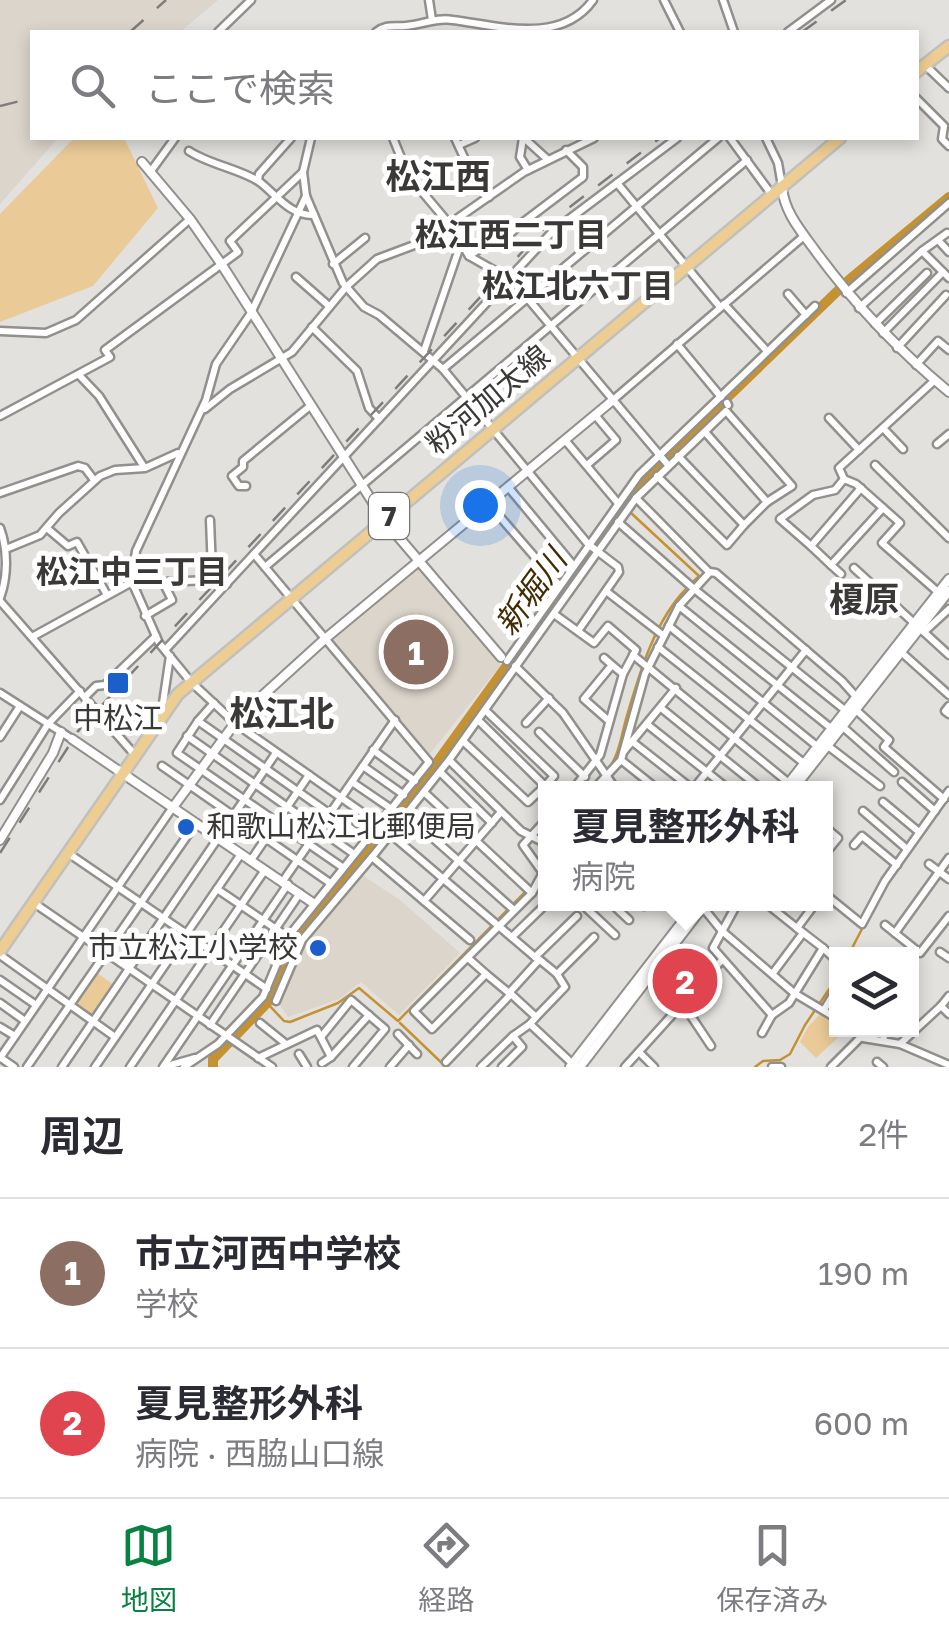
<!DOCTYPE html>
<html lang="ja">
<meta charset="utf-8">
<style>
:root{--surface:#fff;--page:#f7f7f7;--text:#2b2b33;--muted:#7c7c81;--line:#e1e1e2;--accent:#0b8043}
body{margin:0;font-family:"Golos Text","Noto Sans JP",sans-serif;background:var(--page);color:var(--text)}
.controls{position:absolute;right:30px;bottom:30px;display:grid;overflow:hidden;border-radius:0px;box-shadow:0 5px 15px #0003}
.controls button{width:90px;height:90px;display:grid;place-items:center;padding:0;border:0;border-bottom:2px solid var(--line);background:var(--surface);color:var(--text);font:50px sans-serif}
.you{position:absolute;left:480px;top:505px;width:35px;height:35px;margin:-25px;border:8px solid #fff;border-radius:50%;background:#1a73e8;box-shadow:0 0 0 15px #1a73e833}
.badge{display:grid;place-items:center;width:65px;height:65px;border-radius:50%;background:var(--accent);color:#fff;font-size:32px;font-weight:700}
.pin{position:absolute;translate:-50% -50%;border:5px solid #fff;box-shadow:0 2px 10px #0006}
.popup{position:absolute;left:538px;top:781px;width:295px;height:130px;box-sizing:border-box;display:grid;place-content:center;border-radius:0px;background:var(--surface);filter:drop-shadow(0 2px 8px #0005);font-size:32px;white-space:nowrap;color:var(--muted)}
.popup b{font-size:38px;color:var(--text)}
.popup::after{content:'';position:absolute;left:50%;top:100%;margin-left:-20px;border:20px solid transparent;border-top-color:var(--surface)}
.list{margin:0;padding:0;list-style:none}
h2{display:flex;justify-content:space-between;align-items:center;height:130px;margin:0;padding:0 40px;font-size:42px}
h2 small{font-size:32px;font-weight:400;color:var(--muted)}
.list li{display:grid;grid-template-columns:65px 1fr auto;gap:30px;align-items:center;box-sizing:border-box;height:150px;padding:0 40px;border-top:2px solid var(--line)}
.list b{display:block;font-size:38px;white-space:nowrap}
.list p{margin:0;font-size:32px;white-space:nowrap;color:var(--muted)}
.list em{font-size:32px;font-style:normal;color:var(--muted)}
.icon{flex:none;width:55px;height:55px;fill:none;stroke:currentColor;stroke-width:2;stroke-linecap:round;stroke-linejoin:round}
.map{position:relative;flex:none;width:949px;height:1067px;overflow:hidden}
.search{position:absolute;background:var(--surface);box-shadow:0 5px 15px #0003;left:30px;right:30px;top:30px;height:110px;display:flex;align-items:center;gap:25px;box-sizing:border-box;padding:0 35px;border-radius:0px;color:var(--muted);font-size:38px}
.sheet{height:430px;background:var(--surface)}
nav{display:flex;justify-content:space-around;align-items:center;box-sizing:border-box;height:140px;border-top:2px solid var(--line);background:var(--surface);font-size:28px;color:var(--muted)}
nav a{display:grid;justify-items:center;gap:5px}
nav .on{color:var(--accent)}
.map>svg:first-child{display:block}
</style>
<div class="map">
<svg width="949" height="1067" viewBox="0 0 949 1067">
<rect width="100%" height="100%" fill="#e3e1dd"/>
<g fill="#dcd5cb">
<polygon points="0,0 218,0 180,32 32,32 32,138 58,138 0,204"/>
<polygon points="418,566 501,665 429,755 330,638"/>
<polygon points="362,875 400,900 460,953 399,1015 361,982 339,999 288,1017 280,1005 305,942"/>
</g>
<g fill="#eacb98">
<polygon points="74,138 124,138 158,208 93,286 0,322 0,214"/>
<polygon points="96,972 114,985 91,1016 74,1003"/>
<polygon points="822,1012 836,1023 836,1030 846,1030 816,1058 800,1042 808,1027"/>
</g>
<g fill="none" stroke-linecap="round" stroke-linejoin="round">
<g stroke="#c49232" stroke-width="2.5">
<polyline points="631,513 699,576 693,582"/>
<path d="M607 771C619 756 621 737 626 719 639 675 654 621 687 588"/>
<polyline points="849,954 864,925"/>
<polyline points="267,1003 284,1021 290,1022 338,1003 359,988 398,1021 535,882"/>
<polyline points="400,1023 446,1067"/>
<polyline points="643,1052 661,1032"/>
<polyline points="755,1067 763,1061 780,1060 790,1054 805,1025 836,979"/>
</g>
<polyline stroke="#c49232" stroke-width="10" points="213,1067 213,1059 267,1003 297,936 399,815 622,506 650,472 850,279 949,197"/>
<g stroke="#92908c" stroke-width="11">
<g id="minor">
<polyline points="429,0 432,20"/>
<polyline points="664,0 680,32"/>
<polyline points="723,0 734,32"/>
<polyline points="218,32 251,0"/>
<path d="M376 32C386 24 393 27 406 26 422 25 436 17 453 20 499 26 561 45 593 0"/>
<polyline points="788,32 831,0"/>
<polyline points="925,65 949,88"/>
<polyline points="916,98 944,126 942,139 949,146"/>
<polyline points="311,138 303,172 306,196 343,283 364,307 379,315 443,369 588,544 618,567 619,572 578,631"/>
<polyline points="393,138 408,175 451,226 469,256 513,281 668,465"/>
<polyline points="455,138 473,177 489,197"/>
<polyline points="523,138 520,157 528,170"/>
<polyline points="524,138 547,159"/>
<polyline points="730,138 772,195"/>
<polyline points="766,138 778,163 782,186"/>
<polyline points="459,145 475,138"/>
<path d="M189 151C210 165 244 170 261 183 277 196 291 216 314 215"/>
<polyline points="151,171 175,138"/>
<polyline points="258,180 259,174 291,138"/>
<polyline points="617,183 720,307"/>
<polyline points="306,196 251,313 216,364 206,400 136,551 132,582 159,643 191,682 235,723 380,825 535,957"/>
<polyline points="938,240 949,252"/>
<polyline points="922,251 947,233"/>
<polyline points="469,256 487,244 500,244 517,227 583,177 583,167 566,150"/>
<polyline points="333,264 365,238"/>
<polyline points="296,277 329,306"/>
<polyline points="846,293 949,203"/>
<polyline points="788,294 806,315"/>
<polyline points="724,304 767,351"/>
<polyline points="859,308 922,251 949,278"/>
<polyline points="875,324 927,273"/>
<polyline points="312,327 357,371 369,408 379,419"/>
<polyline points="0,331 46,333 76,320 190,219"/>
<polyline points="883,333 943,272"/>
<polyline points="677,344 721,397"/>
<polyline points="897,348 946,295"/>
<polyline points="424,351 461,243"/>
<polyline points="916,365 938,341 949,350"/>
<polyline points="443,369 718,138"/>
<polyline points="79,375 99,396 144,467"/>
<polyline points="935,380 839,468 844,479 856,484 900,523 882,543 939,593"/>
<polyline points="613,400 804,236"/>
<polyline points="727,403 728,405"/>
<polyline points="205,409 230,389 292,352 346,287 377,259 425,241 524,172 594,138"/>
<polyline points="0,416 110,357 105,350 238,252 230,241 303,172"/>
<polyline points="829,418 859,450"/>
<polyline points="883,428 903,449"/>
<polyline points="705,432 767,502 744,525"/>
<polyline points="565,440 617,502"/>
<polyline points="937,444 949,434"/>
<polyline points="587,465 616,440 595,415"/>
<polyline points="875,465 949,538"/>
<polyline points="657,476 727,545 744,525 678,456"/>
<polyline points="246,486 239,486 232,476 243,467 243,461 310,406"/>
<polyline points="509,488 573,565"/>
<polyline points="0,493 78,466 85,468 94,480"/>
<polyline points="636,498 709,572"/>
<polyline points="489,504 559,585"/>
<polyline points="210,520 212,571 209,580 227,584"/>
<polyline points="618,522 693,588 846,711"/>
<path d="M0 528C8 550 8 576 0 598"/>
<polyline points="48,529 68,546 77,542 107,595"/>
<polyline points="811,546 780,519 813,495 835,490 844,479"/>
<polyline points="6,549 40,535 59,513 100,476 115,470 145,468 178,453"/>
<polyline points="831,565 811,546 861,488"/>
<polyline points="265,567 747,160"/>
<polyline points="854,568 949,655"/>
<polyline points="841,574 831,565 883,508"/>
<polyline points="606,591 664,636"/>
<polyline points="0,601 135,755"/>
<polyline points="679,606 832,729"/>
<polyline points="554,614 594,643 608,626 636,650 623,674 612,665"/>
<polyline points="145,616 172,600 163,582 209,580"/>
<polyline points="669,626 818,747"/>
<polyline points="924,632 949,609"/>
<polyline points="32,637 132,582"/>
<polyline points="658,647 805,764"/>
<polyline points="166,649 552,232 677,138"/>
<polyline points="901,652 949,695"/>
<polyline points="633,655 790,784"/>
<polyline points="604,658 612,665 584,699 609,721"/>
<polyline points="507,661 639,475 815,306"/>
<polyline points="515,666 563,713 615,788"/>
<polyline points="0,693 72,739"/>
<polyline points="85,697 96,686 105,685 156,636"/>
<polyline points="214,703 198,721 367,840"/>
<polyline points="949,706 945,711 949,714"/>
<polyline points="661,708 760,788"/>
<polyline points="167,709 163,703 170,656"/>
<polyline points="485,710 554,776 545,786"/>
<polyline points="856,710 889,740 884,747 944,799"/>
<polyline points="198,721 177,753 342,867"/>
<polyline points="526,723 549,698"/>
<polyline points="648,725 727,788"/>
<polyline points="843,727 894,772"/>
<polyline points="539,732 585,777"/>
<polyline points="187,736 354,854"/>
<polyline points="0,737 20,706"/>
<polyline points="463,741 528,802 545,786 478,720"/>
<polyline points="634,743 691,788"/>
<polyline points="828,746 880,786"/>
<polyline points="373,750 415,781"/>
<polyline points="624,751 676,688"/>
<polyline points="449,760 521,831 545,843"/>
<polyline points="621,760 656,788"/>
<polyline points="162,766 330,883"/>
<polyline points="363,766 404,795"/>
<polyline points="440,772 492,823"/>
<polyline points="352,782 393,810"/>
<polyline points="902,782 935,811"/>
<polyline points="574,788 600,755 623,674"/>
<polyline points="595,788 621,760 645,674 679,606 710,572 716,573 842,681 859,700"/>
<polyline points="694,788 806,650"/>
<polyline points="424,792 532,893"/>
<polyline points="0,800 48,724 80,691"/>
<polyline points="883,802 919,832"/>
<polyline points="863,811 907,849"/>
<polyline points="407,815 514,910"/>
<polyline points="825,827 838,838 825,854"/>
<polyline points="854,845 862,836 897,865"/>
<polyline points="68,853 267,989"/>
<polyline points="251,860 309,775"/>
<polyline points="929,864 949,879"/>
<polyline points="543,873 523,845 545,821"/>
<polyline points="283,881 395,720"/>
<polyline points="217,889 288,937"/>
<polyline points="825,894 862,924 885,881 949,791"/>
<polyline points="424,901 372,857 449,760 636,498 726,411 792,486 767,502"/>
<polyline points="34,903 272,1067"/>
<polyline points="582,904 615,935"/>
<polyline points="612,904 629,920"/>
<polyline points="641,904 644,906"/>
<polyline points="700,904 722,931 794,993 836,1018"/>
<polyline points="737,904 713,948 772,1015 762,1033"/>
<polyline points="767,904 797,928 815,904"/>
<polyline points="885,925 920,953 949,916"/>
<polyline points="895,933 949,858"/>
<polyline points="512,937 546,904"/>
<polyline points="470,940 424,901 501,812"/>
<polyline points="823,948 836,960"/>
<polyline points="940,952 949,958"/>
<polyline points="861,954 863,953"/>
<polyline points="0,955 115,1037"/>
<polyline points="468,958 486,974 432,1029 414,1011 532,893 545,869"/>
<polyline points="773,973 803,933"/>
<polyline points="486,974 509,993"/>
<polyline points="557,974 594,937"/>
<polyline points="0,980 36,1005"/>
<polyline points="511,994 536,1017 530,1024 576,1067"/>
<polyline points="276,1001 302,940 372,857"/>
<polyline points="0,1003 25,1021"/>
<polyline points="683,1004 711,1046"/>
<polyline points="941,1006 949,996"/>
<polyline points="824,1010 836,990"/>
<polyline points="772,1015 789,1003 823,948 797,928"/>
<polyline points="536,1017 565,987 557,974 540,960"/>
<polyline points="260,1023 286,1044"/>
<polyline points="210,1025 300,893"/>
<polyline points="0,1027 15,1036"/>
<polyline points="851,1030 863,1038 900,1044 949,1065"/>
<polyline points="398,1034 417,1054"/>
<polyline points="321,1037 351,1000 385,1029 353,1067"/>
<polyline points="883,1040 886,1030"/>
<polyline points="900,1044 941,1006 949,1014"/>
<polyline points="639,1052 654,1067"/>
<polyline points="299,1054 307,1067"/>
<polyline points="0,1058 173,807"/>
<polyline points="1,1058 14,1067"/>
<polyline points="258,1058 317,1030 331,1057"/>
<polyline points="446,1062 511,994 509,993 539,960 535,957 577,916"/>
<polyline points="877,1062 883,1067"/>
<polyline points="322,1063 331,1057 369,1015"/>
<polyline points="27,1067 196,823"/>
<polyline points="62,1067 276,753"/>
<polyline points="95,1067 241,854"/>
<polyline points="130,1067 265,870"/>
<polyline points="163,1067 288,884"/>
<polyline points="164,1067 195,1058"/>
<polyline points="184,1067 218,1044 263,997 288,937 429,762 254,554"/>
<polyline points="390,1067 409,1045"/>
<polyline points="481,1067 513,1036 530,1024"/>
<polyline points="502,1067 522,1047 513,1036"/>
<polyline points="625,1067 721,961"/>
<polyline points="772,1067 781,1067"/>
<polyline points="831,1067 868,1030"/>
</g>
</g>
<g stroke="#92908c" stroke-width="12">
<g id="tertiary">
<polyline points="142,162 190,219 222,265 384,520 501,657"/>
<path d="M782 187C784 211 800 230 814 249 854 304 897 349 949 392"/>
<polyline points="72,739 313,903"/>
<polyline points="785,788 949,579"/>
<polyline points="794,788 949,591"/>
<polyline points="174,806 235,723 261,697 326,638 613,400"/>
<polyline points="0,840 53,753 61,732"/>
<polyline points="570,1067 696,904"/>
<polyline points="580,1067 705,904"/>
</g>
</g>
<g stroke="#c0c0bf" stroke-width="15">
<g id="primary">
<polyline points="916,72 949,46"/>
<polyline points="0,951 178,694 840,138"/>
</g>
</g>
<use href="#minor" stroke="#fff" stroke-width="6"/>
<use href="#tertiary" stroke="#fff" stroke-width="8"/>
<use href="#primary" stroke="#edcd92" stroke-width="10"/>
<g stroke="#7f7d7b" stroke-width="2.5" stroke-dasharray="18 18" stroke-linecap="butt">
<polyline points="130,32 166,0"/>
<polyline points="802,32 846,0"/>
<polyline points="0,106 32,98"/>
<polyline points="77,732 549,223 660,138"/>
<polyline points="0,853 83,724"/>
</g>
</g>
<g fill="#1c5fca" stroke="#fff" stroke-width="4">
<rect x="106" y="671" width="24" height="24" rx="5"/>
<circle cx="186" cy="827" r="10"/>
<circle cx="318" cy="948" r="10"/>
</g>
<g text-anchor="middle" stroke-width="10" stroke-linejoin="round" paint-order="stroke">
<rect fill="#fff" stroke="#757473" stroke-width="2.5" x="369" y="493" width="40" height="46" rx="8"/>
<g font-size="28" font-weight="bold" fill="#3a3937">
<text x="389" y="526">7</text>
</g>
<g font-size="30" fill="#3a3937" stroke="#fff">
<text transform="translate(488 400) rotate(-40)" y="10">粉河加太線</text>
</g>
<g font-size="30" fill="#3a3937" stroke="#fff">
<text x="118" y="729">中松江</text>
<text x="206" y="837" text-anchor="start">和歌山松江北郵便局</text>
<text x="298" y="958" text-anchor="end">市立松江小学校</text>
</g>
<g font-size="32" font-weight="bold" fill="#3a3937" stroke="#fff">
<text x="511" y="246">松江西二丁目</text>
<text x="578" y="297">松江北六丁目</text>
<text x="132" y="583">松江中三丁目</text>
</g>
<g font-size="32" font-style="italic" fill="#412c03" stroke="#fff">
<text transform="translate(531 592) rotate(-54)" y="11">新堀川</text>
</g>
<g font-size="35" font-weight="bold" fill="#3a3937" stroke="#fff">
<text x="438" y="189">松江西</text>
<text x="864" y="612">榎原</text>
<text x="282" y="726">松江北</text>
</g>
</g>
</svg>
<div class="controls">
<button><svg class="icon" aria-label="layers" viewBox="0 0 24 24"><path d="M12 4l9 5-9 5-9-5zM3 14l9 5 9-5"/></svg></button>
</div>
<div class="you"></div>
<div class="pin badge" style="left:416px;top:652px;background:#8d6e63">1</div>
<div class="pin badge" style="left:685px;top:981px;background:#e0444e">2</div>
<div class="popup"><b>夏見整形外科</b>病院</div>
<div class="search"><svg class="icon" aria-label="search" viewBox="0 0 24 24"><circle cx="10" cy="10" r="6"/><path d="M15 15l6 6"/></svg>ここで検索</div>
</div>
<section class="sheet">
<h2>周辺<small>2件</small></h2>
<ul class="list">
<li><span class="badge" style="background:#8d6e63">1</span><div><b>市立河西中学校</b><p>学校</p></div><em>190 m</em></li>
<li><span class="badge" style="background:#e0444e">2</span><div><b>夏見整形外科</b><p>病院 · 西脇山口線</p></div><em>600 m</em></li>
</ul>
</section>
<nav>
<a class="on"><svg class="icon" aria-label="map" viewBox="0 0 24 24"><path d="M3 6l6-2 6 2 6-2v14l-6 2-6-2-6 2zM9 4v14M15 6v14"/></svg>地図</a>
<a><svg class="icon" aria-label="directions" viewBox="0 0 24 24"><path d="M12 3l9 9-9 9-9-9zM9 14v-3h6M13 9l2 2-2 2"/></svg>経路</a>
<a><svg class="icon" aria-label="saved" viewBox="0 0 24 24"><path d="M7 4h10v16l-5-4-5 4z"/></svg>保存済み</a>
</nav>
